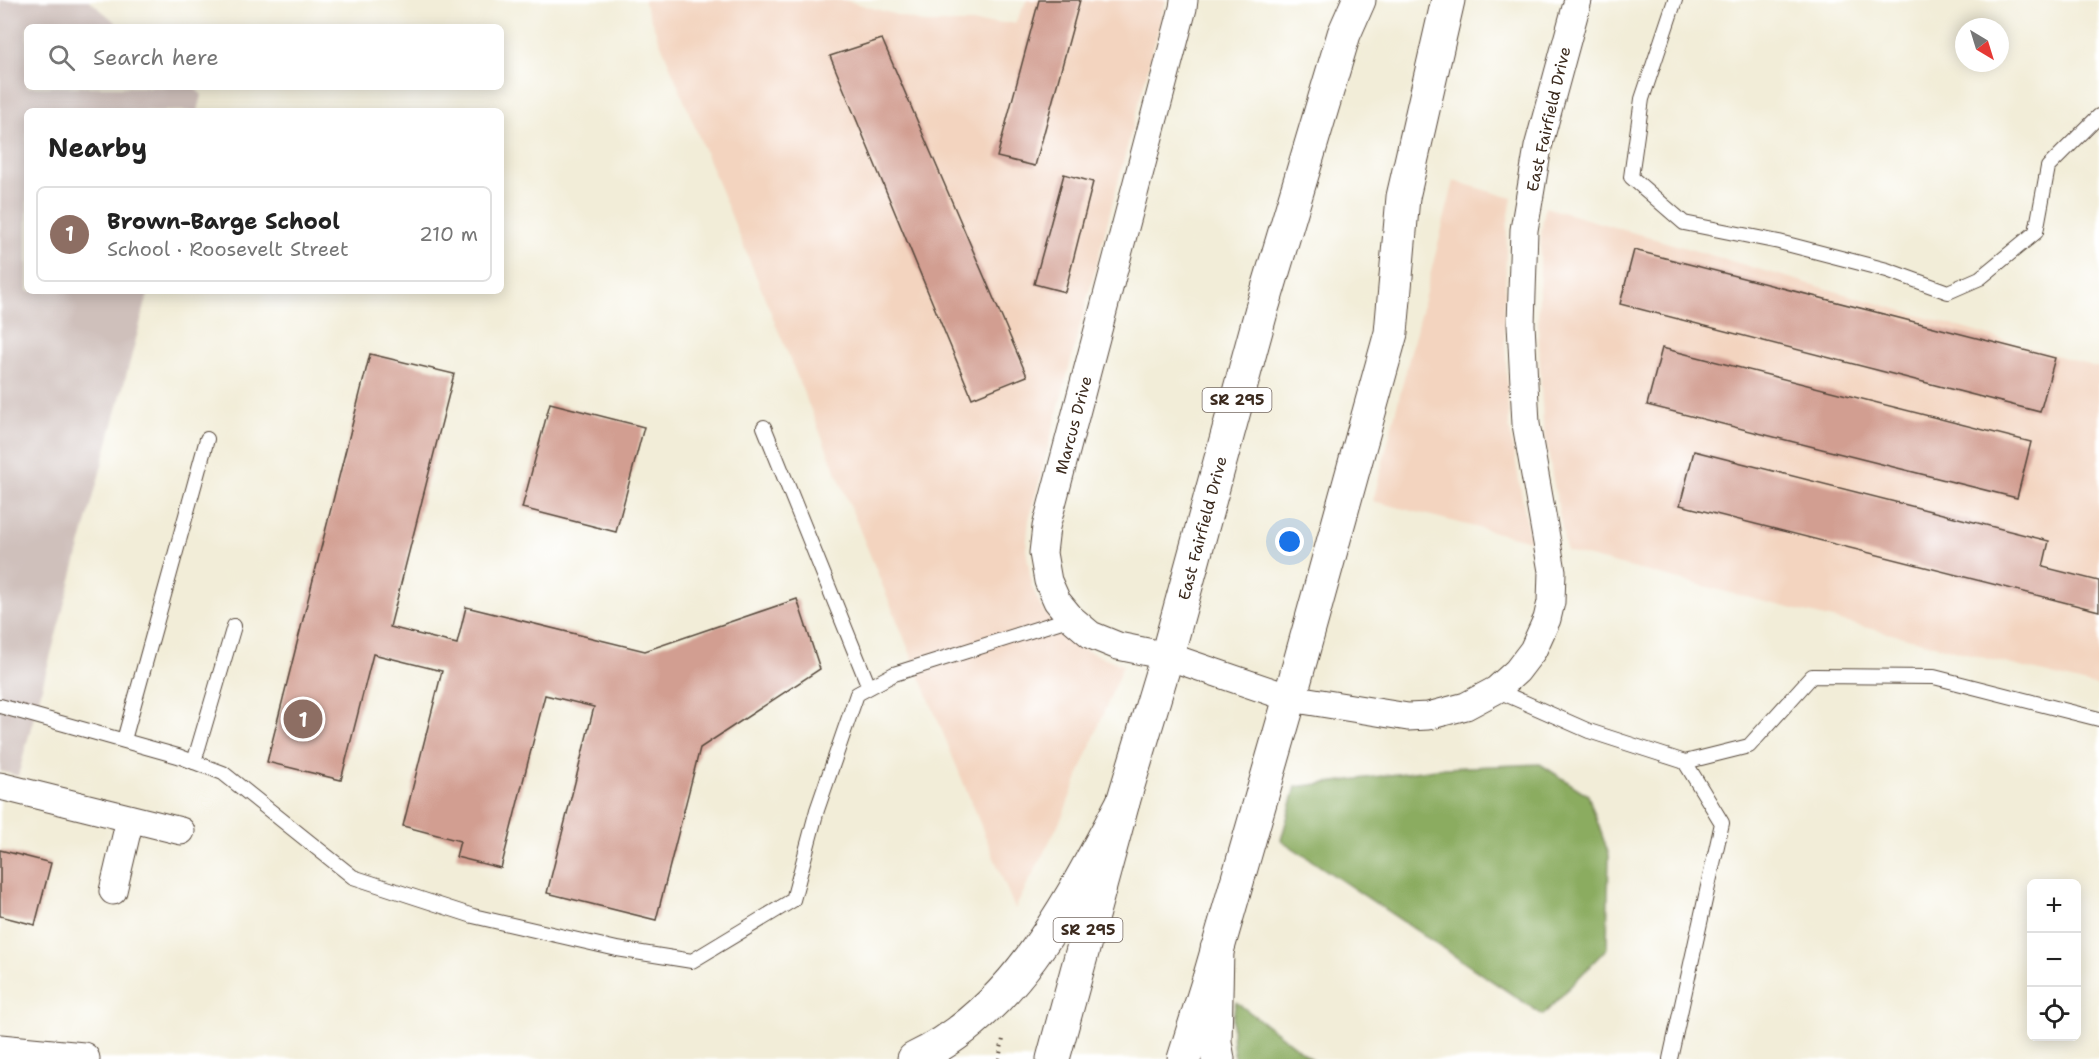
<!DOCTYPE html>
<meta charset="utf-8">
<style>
:root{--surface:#fff;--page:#f2f2f2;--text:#222;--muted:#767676;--line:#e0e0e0;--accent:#d1495b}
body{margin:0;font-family:"Shantell Sans",sans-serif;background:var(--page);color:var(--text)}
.controls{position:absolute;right:18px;bottom:18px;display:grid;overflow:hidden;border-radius:9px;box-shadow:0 3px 15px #0003}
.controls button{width:54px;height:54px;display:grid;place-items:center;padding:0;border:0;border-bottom:2px solid var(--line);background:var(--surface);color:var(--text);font:30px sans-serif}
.compass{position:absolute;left:1955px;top:18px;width:54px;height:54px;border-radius:50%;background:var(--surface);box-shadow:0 3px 15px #0003;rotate:142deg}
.you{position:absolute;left:1290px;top:542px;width:21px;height:21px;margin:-15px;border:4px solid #fff;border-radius:50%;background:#1a73e8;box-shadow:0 0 0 9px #1a73e833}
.badge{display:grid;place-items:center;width:39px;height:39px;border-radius:50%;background:var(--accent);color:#fff;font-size:20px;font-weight:700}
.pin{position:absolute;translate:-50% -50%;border:3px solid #fff;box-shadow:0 2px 6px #0006}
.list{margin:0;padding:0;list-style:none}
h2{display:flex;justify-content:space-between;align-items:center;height:78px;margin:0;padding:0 24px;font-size:26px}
h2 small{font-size:20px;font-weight:400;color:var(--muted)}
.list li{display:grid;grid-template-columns:39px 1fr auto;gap:18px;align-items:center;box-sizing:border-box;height:96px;margin:0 12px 12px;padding:0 12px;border:2px solid var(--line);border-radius:9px}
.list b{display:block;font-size:22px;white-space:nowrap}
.list p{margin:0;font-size:20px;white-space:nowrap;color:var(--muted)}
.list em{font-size:20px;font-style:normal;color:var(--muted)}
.icon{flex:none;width:33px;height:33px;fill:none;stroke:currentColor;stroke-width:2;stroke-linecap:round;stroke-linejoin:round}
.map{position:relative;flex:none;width:2099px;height:1059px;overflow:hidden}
.search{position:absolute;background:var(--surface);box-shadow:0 3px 15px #0003;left:24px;top:24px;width:480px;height:66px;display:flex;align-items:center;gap:15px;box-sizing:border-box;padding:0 21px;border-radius:9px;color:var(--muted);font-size:22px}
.panel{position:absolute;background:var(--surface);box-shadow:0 3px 15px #0003;left:24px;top:108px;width:480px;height:186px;border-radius:9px}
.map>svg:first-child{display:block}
</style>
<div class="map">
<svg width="2099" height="1059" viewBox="0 0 2099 1059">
<rect width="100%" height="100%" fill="#fff"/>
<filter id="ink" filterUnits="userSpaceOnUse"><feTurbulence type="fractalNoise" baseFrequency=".0167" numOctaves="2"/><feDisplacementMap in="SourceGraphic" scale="12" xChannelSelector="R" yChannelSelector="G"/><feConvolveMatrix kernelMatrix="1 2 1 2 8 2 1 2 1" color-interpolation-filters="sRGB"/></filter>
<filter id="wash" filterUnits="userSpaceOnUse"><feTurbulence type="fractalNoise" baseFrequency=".008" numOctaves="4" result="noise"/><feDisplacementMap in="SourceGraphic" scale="24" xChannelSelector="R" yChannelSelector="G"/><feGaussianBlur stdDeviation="1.35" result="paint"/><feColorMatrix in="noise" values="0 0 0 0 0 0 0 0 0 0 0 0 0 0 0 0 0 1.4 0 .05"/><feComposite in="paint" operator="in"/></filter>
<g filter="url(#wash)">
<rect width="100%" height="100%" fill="#f2edd8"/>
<g fill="#f3d4bf">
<polygon points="643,0 844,0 925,23 1015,23 1027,0 1166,0 1029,520 1026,549 1032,586 1041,607 1058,628 1087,651 1123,665 1062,817 1015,909"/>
<polygon points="1454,181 1512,198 1507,227 1504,322 1509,425 1530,541 1373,501"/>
<polygon points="1545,207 2099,368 2099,687 1566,551 1543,424 1538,326 1541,234"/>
</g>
<polygon fill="#cfc0bb" points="0,0 89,0 121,27 27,27 27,87 193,87 202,95 198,111 27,111 27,291 149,291 18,776 0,771"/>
<g fill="#8bac60" stroke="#636b3f" stroke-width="1.5">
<polygon points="1540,764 1588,795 1609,855 1607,948 1543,1015 1281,840 1296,787 1444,768"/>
<path d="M1236 1002 1312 1059H1235C1231 1040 1231 1021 1236 1002Z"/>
</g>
<g id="blocks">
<g fill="#d29e91">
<polygon points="1039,0 1080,0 1035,166 997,157"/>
<polygon points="882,39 1027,376 972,398 830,56"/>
<polygon points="1064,174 1093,182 1065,292 1034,284"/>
<polygon points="1634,250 2055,358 2040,412 1620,304"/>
<polygon points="1662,348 2031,442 2017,498 1647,405"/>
<polygon points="370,354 454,374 390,627 457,644 466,607 645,651 797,599 820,669 700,748 656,920 547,893 594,707 545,695 501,868 456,857 460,841 403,826 442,671 373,654 341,780 267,762"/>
<polygon points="550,403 644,427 616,532 522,508"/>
<polygon points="1694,451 2049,541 2043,567 2099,581 2099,611 1680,505"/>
<polygon points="0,850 51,863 35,925 0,916"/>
</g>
</g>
</g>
<g filter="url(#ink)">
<use href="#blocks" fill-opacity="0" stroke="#56473a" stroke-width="1.5"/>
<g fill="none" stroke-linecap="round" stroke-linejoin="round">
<g stroke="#56473a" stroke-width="16">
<g id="lane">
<polyline points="1675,0 1642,99 1631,177 1684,223 1779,242 1887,270 1948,292 1980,278 2036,232 2048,167 2099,116"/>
<polyline points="764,427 869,687"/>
<polyline points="1496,690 1589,731 1685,762 1749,746 1812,676 1934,677 2099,719"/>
<polyline points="0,706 178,756 223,773 353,877 473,916 617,949 692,961 793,900 817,810 857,694 894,674 1071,618"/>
<polyline points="124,740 207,439"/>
<polyline points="194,762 234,626"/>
<polyline points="1670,1059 1722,823 1685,762"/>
</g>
</g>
<g stroke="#56473a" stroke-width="29">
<g id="street">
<polyline points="1184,0 1183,8 1046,527 1043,553 1048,581 1057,601 1071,618 1091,635 1118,646 1167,656 1290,698 1408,717 1428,716 1466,706 1496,690 1517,671 1533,650 1547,619 1551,602 1552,571 1526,424 1521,324 1524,230 1538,147 1578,0"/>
<polyline points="0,786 181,831"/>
<polyline points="113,891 130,819"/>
</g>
</g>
<g stroke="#56473a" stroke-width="35">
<g id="primary">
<polyline points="1053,1059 1123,802 1167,656 1261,312 1344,34 1359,0"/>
<polyline points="1184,1059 1209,979 1290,698 1391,333 1403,197 1448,0"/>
</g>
</g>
<g stroke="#56473a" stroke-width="35">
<g id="highway">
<polyline points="1217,949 1215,1042 1218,1059"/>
<polyline points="0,1051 83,1059"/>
<path d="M914 1059C1017 1011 1072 897 1123 802"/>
</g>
</g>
<polyline stroke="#56473a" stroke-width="4" stroke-dasharray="1.5 4.5" stroke-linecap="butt" points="999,1059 1003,1039"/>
<use href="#lane" stroke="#fff" stroke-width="14"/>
<use href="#street" stroke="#fff" stroke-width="27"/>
<use href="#primary" stroke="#fff" stroke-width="33"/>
<use href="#highway" stroke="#fff" stroke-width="33"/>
</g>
</g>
<g text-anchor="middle" stroke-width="6" stroke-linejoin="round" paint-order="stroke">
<g fill="#fff" stroke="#766a62" stroke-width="1.5">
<rect x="1202.5" y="388" width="69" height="24" rx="4.5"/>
<rect x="1053.5" y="918" width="69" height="24" rx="4.5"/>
</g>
<g font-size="15" font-weight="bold" fill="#3b2a1e">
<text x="1237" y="405">SR 295</text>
<text x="1088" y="935">SR 295</text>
</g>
<g font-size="16" fill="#3b2a1e" stroke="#fff">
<text transform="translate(1548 119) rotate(-77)" y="6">East Fairfield Drive</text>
<text transform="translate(1073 425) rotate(-75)" y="6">Marcus Drive</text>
<text transform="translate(1202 528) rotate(-75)" y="6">East Fairfield Drive</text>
</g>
</g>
</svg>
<div class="controls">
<button>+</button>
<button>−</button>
<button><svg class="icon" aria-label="locate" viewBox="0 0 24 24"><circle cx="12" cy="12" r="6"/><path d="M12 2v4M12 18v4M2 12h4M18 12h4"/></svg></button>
</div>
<svg class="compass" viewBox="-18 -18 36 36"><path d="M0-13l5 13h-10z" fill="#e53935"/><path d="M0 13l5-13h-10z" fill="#767676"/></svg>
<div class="you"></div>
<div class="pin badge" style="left:303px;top:719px;background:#8d6e63">1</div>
<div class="search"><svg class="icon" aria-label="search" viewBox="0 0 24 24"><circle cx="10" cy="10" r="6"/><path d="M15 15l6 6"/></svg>Search here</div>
<section class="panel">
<h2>Nearby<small></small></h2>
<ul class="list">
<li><span class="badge" style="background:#8d6e63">1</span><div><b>Brown-Barge School</b><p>School · Roosevelt Street</p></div><em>210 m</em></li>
</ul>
</section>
</div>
